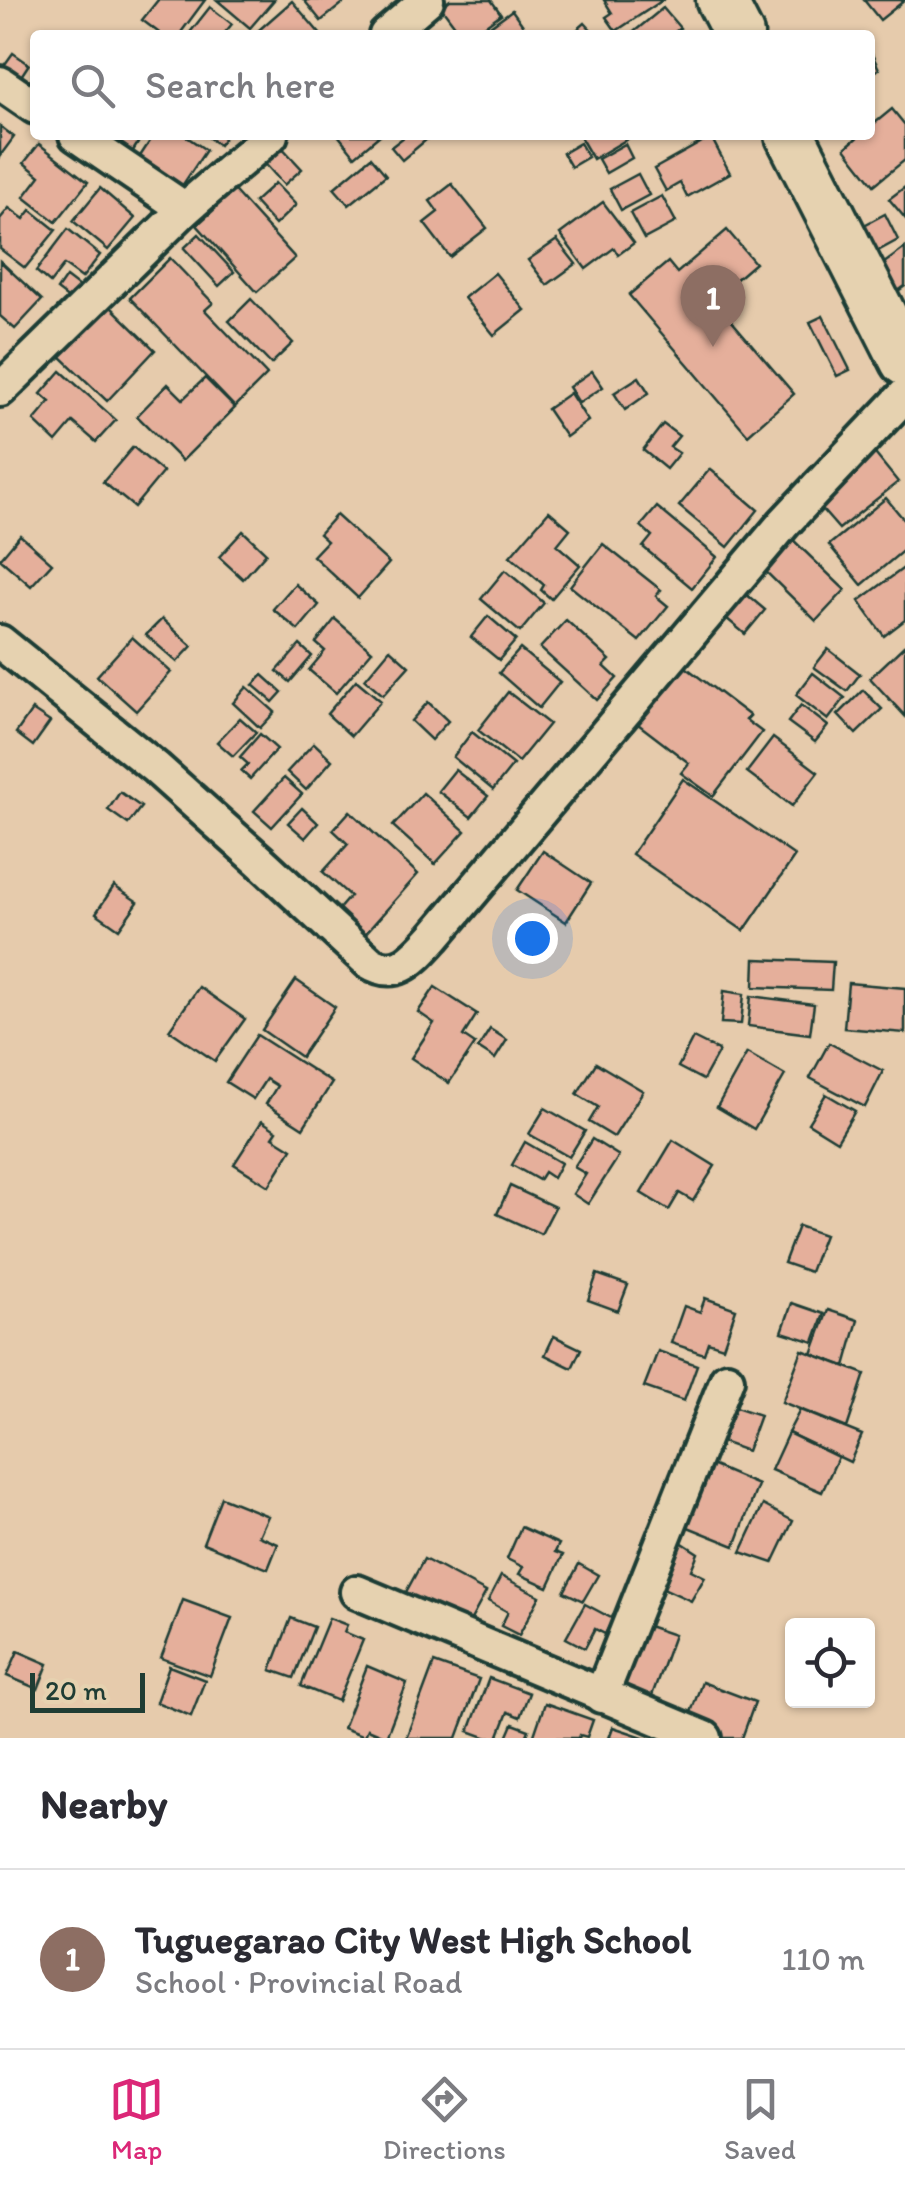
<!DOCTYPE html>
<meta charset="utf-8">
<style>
:root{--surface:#fff;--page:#f2f2f3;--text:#2b2b33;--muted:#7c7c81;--line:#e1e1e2;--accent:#db2777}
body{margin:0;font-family:Itim,sans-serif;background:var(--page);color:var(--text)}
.controls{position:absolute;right:30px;bottom:30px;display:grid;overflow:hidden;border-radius:10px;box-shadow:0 2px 8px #0004}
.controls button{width:90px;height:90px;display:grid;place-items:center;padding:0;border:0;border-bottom:2px solid var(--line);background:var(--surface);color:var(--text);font:50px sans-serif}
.scale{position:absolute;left:30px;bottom:25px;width:115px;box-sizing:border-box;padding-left:10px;border:5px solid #1f3d34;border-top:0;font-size:28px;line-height:35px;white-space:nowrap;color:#1f3d34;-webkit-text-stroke:8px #e6d2b0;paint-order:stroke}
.you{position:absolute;left:532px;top:938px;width:35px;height:35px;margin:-25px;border:8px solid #fff;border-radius:50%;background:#1a73e8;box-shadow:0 0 0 15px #1a73e833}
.badge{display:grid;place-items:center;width:65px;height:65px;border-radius:50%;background:var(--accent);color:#fff;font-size:32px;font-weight:700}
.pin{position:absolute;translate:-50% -82px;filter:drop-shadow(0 2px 5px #0008)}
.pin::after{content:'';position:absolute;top:52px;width:35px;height:30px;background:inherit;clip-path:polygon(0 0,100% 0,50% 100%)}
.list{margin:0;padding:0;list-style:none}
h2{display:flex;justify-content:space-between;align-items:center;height:130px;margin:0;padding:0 40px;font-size:42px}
h2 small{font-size:32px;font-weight:400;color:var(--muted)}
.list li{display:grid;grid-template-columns:65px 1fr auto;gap:30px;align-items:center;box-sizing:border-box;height:180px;padding:0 40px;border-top:2px solid var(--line)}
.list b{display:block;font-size:38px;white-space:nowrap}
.list p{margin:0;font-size:32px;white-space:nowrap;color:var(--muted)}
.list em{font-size:32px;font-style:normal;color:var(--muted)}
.icon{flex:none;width:55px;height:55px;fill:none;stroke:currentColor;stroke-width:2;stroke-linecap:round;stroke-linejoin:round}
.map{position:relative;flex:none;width:905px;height:1738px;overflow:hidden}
.search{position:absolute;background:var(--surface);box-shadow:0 2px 8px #0004;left:30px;right:30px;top:30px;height:110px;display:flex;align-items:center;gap:25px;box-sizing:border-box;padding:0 35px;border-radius:10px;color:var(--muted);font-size:38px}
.sheet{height:310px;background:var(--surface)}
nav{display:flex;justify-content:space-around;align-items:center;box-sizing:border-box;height:140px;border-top:2px solid var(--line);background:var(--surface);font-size:28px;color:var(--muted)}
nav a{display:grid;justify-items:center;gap:5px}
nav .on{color:var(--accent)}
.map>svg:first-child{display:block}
</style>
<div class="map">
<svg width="905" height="1738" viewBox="0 0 905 1738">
<rect width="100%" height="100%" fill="#e6cbac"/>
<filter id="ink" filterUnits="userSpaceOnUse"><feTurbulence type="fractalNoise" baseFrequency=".01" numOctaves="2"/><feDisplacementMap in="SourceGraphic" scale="20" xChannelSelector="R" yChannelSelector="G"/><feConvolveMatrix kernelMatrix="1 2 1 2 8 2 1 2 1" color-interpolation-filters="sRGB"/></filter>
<g filter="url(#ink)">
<g fill="#e5af9b" stroke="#1f3d34" stroke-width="2.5">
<polygon points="158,0 205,0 179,35 162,35 142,20"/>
<polygon points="217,0 274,0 250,28"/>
<polygon points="304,0 347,0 321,21"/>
<polygon points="450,0 491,0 501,14 472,35 462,35 441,7"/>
<polygon points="604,0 663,0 616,31 606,17 612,13"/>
<polygon points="864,0 905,0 880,20"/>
<polygon points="292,1 321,35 263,35 259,30"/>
<polygon points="210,7 232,24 223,35 188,35"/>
<polygon points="663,8 680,28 671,35 630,35"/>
<polygon points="512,10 529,34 478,35"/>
<polygon points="585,23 596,35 571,35"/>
<polygon points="870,50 879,69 870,74"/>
<polygon points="13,53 29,64 16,84 0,71"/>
<polygon points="892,109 905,125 905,160 874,185 845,148 860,135 870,135 870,127"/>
<polygon points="0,126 14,137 0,156"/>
<polygon points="112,135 126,135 138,143 124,165 102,151"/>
<polygon points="154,135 184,135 206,150 174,198 131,170"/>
<polygon points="205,135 226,135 219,145"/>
<polygon points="338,135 380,135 355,156"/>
<polygon points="403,135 432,135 402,160 391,147 404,137"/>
<polygon points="579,135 628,135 629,138 593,159"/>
<polygon points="711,137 730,173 687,197 680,183 666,191 654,169"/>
<polygon points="580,143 588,157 571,167 563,153"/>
<polygon points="39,144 88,182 56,222 24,197 40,176 24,163"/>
<polygon points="279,144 302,169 284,185 261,159"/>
<polygon points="625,144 632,158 606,173 598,159"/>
<polygon points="371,157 386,175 349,205 334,188"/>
<polygon points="638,174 649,195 621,210 610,189"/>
<polygon points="275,183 296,205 275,225 254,202"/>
<polygon points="228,184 295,258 257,292 197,225 215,209 208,202"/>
<polygon points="452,184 487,228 450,257 424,223 438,212 430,201"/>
<polygon points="905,187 905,218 889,199"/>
<polygon points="100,188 135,218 108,250 73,221"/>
<polygon points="662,196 676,222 644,239 630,213"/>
<polygon points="603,202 634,243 618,255 614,248 586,269 560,234"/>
<polygon points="9,208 24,219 31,210 56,230 25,268 0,249 0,219"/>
<polygon points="885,214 898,240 865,258 851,232"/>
<polygon points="68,229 100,255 82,278 64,265 50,283 36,271"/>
<polygon points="727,230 755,263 713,299 794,394 748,435 629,295 668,262 677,273"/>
<polygon points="199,234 234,272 219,286 184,248"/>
<polygon points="557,240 576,264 547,285 528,260"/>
<polygon points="905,248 905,286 898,291 880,266"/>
<polygon points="170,258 213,303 205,310 267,375 235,407 130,298"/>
<polygon points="0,261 42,300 15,329 0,316"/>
<polygon points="495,273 525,310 494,335 464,298"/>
<polygon points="66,277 83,290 74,303 57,290"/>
<polygon points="251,299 293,343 271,364 229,321"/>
<polygon points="109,305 155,350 107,401 60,356"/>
<polygon points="823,316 850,370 837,376 810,322"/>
<polygon points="61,371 116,420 96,442 73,422 56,442 34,421 50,402 41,394"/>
<polygon points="592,371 603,387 579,403 569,387"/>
<polygon points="639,377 649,393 625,410 614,393"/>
<polygon points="205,378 235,408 182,461 137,416 168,384 183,399"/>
<polygon points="570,393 588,421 566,437 547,409"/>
<polygon points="663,424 679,436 670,447 679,453 666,469 643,450"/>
<polygon points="133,447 163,472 134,507 103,482"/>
<polygon points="872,450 898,482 839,529 811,497"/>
<polygon points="710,469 758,510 728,547 679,506"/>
<polygon points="886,498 905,521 905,549 862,585 829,545"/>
<polygon points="657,507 717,557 692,588 643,547 652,536 641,526"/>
<polygon points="549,511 570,529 557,545 580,565 551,599 541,590 544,585 510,556"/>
<polygon points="336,515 389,563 358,598 313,556 327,541 319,534"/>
<polygon points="243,531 266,553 243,579 219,557"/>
<polygon points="20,535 52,563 31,586 0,559"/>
<polygon points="788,535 845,590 816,621 759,565"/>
<polygon points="603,544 661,590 656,596 668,606 639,641 570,586"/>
<polygon points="905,567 905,620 884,636 859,601"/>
<polygon points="505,570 544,603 520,632 481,599"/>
<polygon points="295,584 319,605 298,630 273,609"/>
<polygon points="746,594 765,610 745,634 726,618"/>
<polygon points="488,616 516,640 499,660 471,637"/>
<polygon points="162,619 192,646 177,662 146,635"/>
<polygon points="335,619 372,651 336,693 309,670 325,651 316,643"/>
<polygon points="566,620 610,660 604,666 617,678 597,700 540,648"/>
<polygon points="132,637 171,672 136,711 97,676"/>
<polygon points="300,645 312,656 290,682 277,671"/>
<polygon points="905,645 905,716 870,678"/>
<polygon points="390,649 409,666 383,695 365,679"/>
<polygon points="520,649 560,682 539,708 499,673"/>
<polygon points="828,649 860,674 847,691 814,667"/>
<polygon points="679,662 750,716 746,720 762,732 713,796 681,773 689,763 634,721"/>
<polygon points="813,673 845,698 828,720 796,695"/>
<polygon points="263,675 282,692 273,702 253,685"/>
<polygon points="356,680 381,701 351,736 327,714"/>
<polygon points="247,687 275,712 260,728 233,703"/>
<polygon points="863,690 882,709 856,734 838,715"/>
<polygon points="508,692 549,724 518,762 478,730"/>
<polygon points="428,702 448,721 431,740 411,721"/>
<polygon points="801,705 828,726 815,742 788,722"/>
<polygon points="32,710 50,722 33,746 16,733"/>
<polygon points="240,718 256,732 233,756 217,742"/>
<polygon points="472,732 513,765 493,790 453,757"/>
<polygon points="260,734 277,749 250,779 241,771 248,764 240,757"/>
<polygon points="773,738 818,772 792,806 747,772"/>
<polygon points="314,743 332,760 306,790 287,772"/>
<polygon points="455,770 488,796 471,817 438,791"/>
<polygon points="284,778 302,794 272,827 254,811"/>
<polygon points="683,779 795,856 744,931 632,854"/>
<polygon points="120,792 141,807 128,824 108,810"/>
<polygon points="423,793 465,831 435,864 393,826"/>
<polygon points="302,808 318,823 305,838 288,823"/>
<polygon points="350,811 418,874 365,934 338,910 350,896 323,872 348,844 333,830"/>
<polygon points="543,851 591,883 566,922 517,890"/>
<polygon points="114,886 138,902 119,929 96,913"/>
<polygon points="755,959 833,962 831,990 754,987"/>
<polygon points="296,980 335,1007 301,1057 262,1030"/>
<polygon points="848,983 905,988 905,1033 844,1028"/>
<polygon points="199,987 245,1019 215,1061 169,1030"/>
<polygon points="435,987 477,1014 463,1036 475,1044 449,1083 411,1058 434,1023 418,1012"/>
<polygon points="724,991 744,994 741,1024 721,1023"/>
<polygon points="751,996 814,1004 810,1034 748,1026"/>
<polygon points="490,1029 507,1040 495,1059 478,1048"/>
<polygon points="257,1035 332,1083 303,1128 266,1104 277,1086 266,1079 253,1099 226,1082"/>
<polygon points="693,1038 719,1051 703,1080 678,1067"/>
<polygon points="829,1043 883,1071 865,1107 810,1078"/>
<polygon points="747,1053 785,1075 754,1129 717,1107"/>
<polygon points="596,1063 643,1091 614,1137 589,1122 598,1107 577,1094"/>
<polygon points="826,1094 855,1111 837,1141 808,1123"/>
<polygon points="545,1108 585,1131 569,1157 529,1134"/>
<polygon points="262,1121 277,1131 273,1137 292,1149 269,1186 234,1164"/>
<polygon points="592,1139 619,1156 588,1204 573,1194 586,1174 574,1167"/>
<polygon points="673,1140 715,1166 693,1201 679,1193 669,1210 641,1193"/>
<polygon points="525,1142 561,1163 553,1178 544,1172 539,1180 512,1165"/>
<polygon points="510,1186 555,1207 541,1234 497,1214"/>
<polygon points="798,1226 824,1235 810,1272 784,1263"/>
<polygon points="597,1274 628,1285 618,1311 588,1300"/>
<polygon points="705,1298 736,1309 723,1347 708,1342 704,1354 671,1343 684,1306 700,1312"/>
<polygon points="792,1303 824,1314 814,1342 782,1332"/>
<polygon points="828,1310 858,1320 845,1366 812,1354"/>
<polygon points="554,1336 581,1349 572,1368 545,1355"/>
<polygon points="802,1350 865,1374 847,1428 782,1402"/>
<polygon points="658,1351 697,1365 684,1401 644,1387"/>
<polygon points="721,1402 760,1415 747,1451 708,1437"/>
<polygon points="800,1410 862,1435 850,1462 788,1433"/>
<polygon points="788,1433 838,1457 822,1492 771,1470"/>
<polygon points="709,1464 758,1485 735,1546 683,1525"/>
<polygon points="221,1497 268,1516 259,1536 278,1544 268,1569 203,1543"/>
<polygon points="763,1505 793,1521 773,1563 741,1552"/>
<polygon points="521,1527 559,1544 555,1552 563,1555 548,1587 519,1574 523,1567 507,1559"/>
<polygon points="675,1538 698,1553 691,1570 705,1577 691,1601 652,1583"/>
<polygon points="424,1559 486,1592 468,1625 406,1592"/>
<polygon points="579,1564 598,1575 583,1601 564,1592"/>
<polygon points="501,1576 540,1596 519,1635 501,1626 508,1612 488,1601"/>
<polygon points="183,1600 232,1618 210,1676 161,1658"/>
<polygon points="585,1604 613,1619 605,1634 595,1629 585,1648 566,1638"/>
<polygon points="291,1618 314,1627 294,1678 271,1670"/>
<polygon points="329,1618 347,1625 344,1632 363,1640 338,1701 301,1686"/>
<polygon points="636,1622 674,1635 650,1701 617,1695"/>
<polygon points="18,1651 48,1664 38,1689 7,1676"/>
<polygon points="434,1663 479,1679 457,1738 406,1738"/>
<polygon points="169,1666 205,1680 191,1716 156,1702"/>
<polygon points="367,1666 407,1683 386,1737 367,1729 364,1736 343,1728"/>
<polygon points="489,1678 529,1693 520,1717 508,1712 498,1738 488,1738 469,1731"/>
<polygon points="702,1682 755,1702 742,1738 718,1738 686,1726"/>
<polygon points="545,1703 593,1720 587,1737 580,1735 579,1738 533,1738"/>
<polygon points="513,1724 529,1730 526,1738 507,1738"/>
<polygon points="613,1727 646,1738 609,1738"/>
</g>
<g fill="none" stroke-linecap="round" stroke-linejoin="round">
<g stroke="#1f3d34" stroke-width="40">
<g id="street">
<polyline points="386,35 427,0"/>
<polyline points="0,83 35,107"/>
<polyline points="76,135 185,209"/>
<polyline points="0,390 185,209 271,135"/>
<path d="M0 642 156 768 260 861 369 962C398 980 415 957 434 937L784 523 905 395"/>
<polyline points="357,1592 705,1738"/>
<polyline points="601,1696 727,1379"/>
</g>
</g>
<g stroke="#1f3d34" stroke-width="55">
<g id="secondary">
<polyline points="721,0 739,35"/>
<polyline points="790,135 905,361"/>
</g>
</g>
<use href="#street" stroke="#e6d2b0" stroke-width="32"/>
<use href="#secondary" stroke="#e6d2b0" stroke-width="48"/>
</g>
</g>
</svg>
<div class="controls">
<button><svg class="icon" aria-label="locate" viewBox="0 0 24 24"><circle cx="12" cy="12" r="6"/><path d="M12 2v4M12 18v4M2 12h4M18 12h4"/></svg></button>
</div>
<div class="scale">20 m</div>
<div class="you"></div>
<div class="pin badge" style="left:713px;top:347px;background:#8d6e63">1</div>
<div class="search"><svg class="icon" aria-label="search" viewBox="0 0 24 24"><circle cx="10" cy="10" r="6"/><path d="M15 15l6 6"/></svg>Search here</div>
</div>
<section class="sheet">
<h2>Nearby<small></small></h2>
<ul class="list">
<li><span class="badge" style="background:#8d6e63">1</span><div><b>Tuguegarao City West High School</b><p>School · Provincial Road</p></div><em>110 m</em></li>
</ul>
</section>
<nav>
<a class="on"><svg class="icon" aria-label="map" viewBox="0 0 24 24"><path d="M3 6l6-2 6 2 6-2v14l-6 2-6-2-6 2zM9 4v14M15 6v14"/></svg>Map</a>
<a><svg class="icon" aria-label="directions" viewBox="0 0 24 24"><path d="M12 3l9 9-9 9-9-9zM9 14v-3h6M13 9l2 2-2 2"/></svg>Directions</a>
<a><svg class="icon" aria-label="saved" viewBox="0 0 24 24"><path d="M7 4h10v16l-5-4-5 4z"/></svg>Saved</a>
</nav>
